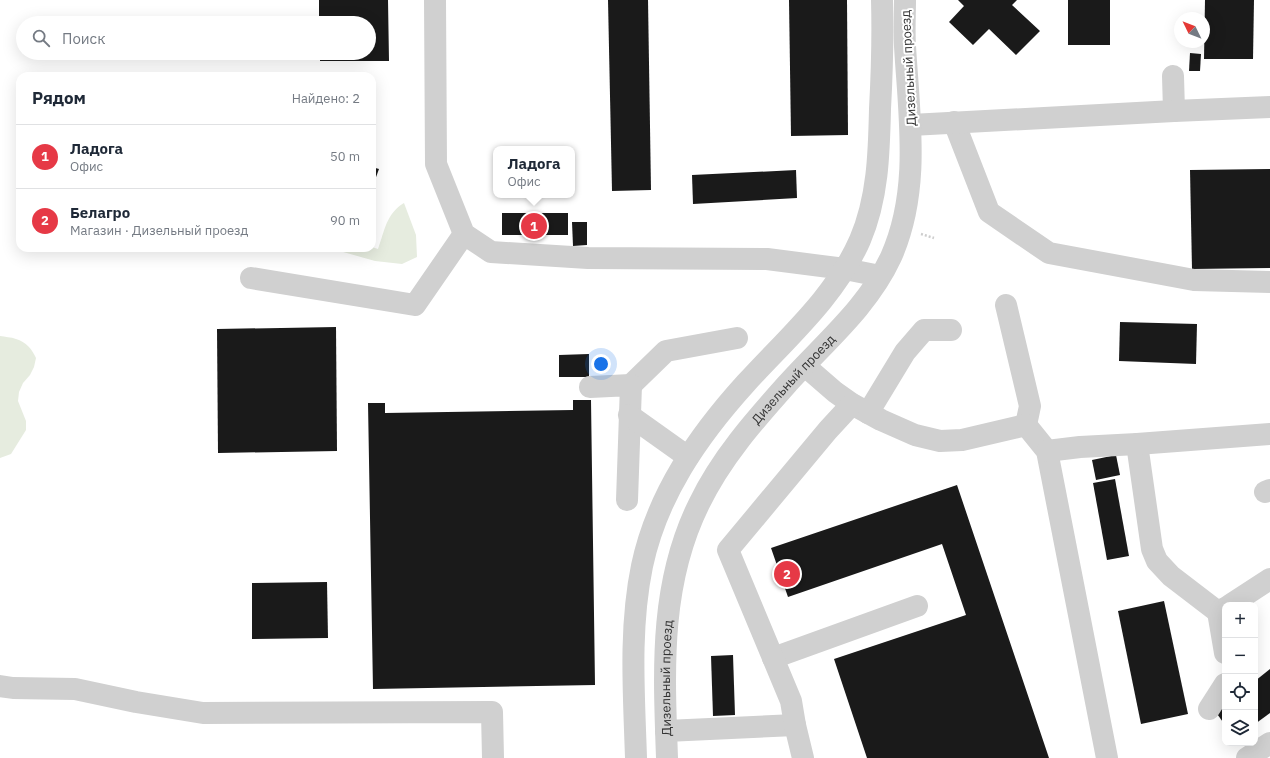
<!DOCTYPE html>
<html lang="ru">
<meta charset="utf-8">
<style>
:root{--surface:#fff;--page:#f6f6f7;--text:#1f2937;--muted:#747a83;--line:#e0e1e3;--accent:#e63946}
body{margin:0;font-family:"IBM Plex Sans",sans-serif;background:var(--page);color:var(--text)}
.controls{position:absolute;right:12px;bottom:12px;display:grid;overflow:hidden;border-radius:8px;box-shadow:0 4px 16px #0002}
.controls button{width:36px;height:36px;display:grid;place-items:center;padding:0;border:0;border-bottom:1px solid var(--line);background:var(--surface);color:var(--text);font:20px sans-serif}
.compass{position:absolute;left:1174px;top:12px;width:36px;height:36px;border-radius:50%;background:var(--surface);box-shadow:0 4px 16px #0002;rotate:313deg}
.you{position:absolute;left:601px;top:364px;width:14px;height:14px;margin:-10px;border:3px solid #fff;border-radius:50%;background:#1a73e8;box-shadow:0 0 0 6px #1a73e833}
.badge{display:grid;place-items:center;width:26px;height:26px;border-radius:50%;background:var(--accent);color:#fff;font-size:13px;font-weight:700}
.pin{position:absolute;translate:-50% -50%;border:2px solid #fff;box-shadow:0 1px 4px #0006}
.popup{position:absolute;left:493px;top:146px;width:82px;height:52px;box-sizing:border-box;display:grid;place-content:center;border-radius:8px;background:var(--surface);filter:drop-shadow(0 1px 3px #0005);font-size:13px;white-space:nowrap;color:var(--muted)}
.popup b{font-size:15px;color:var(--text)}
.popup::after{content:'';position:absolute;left:50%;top:100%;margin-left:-8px;border:8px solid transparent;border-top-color:var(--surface)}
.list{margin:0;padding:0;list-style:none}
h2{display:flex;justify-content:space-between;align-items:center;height:52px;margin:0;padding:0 16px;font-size:17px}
h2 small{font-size:13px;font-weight:400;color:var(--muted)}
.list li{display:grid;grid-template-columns:26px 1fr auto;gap:12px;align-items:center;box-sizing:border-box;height:64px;padding:0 16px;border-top:1px solid var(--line)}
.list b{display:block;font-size:15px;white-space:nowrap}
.list p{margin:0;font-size:13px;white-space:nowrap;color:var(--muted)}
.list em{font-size:13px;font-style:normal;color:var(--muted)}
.icon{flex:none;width:22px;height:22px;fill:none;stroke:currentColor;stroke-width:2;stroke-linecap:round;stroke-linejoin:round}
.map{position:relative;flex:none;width:1270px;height:758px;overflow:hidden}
.search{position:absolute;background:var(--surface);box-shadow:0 4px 16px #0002;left:16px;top:16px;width:360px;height:44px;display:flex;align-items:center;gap:10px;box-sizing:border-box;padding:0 14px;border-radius:22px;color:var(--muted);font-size:15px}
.panel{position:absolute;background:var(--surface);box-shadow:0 4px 16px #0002;left:16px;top:72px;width:360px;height:180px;border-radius:12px}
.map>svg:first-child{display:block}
</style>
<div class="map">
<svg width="1270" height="758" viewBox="0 0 1270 758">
<rect width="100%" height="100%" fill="#fff"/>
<g fill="#e6ecdf">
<path d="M404 203 416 235 417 257 402 264 375 261 329 248 372 247 378 249C385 230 386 214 404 203Z"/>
<path d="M0 336C5 337 11 337 16 339 26 342 32 349 36 358L34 367 30 375 23 383 19 392 18 401 26 421V430L11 454 0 458Z"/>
</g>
<g fill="#1a1a1a">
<polygon points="319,0 388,0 389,61 320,61 320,53 369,53 369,23 319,23"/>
<polygon points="608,0 648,0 651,190 612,191"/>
<polygon points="789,0 847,0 848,135 791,136"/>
<polygon points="958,0 1017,0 1012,5 1040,31 1016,55 989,29 973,45 949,22 964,6"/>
<rect x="1068" y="0" width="42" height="45"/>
<polygon points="1205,0 1254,0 1253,59 1204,59"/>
<polygon points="1190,53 1201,54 1200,71 1189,71"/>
<polygon points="372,167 379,169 372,188"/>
<polygon points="1270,169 1270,268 1192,269 1190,170"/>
<polygon points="796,170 797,198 693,204 692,175"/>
<rect x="502" y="213" width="66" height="22"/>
<polygon points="572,222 587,222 587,245 573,246"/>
<polygon points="1120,322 1197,324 1196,364 1119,361"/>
<polygon points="336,327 337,451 218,453 217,329"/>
<polygon points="589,354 589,377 559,377 559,355"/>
<polygon points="573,400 591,400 595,685 373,689 368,403 385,403 385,413 573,410"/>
<polygon points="1116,455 1120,475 1096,480 1092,460"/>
<polygon points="1115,479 1129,556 1107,560 1093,483"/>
<polygon points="957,485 1049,758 867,758 834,659 966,615 942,544 788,597 771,548"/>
<polygon points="327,582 328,638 252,639 252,583"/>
<polygon points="1164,601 1188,714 1141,724 1118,611"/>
<polygon points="733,655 735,715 713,716 711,656"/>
<polygon points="1270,669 1270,713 1255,724 1255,681"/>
<polygon points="1225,704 1225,725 1215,711"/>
</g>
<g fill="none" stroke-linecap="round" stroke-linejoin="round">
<polyline stroke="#cdcdcd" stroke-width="2.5" stroke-dasharray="2 2" stroke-linecap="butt" points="921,234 934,238"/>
<g stroke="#d0d0d0" stroke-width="22">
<polyline points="435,0 436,164 464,234 491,252 588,258 767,259 845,269 880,276"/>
<polyline points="1173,76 1174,111"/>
<polyline points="954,122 989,212 1049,253 1194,280 1270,282"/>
<polyline points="911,125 1174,111 1270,107"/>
<polyline points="251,278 415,305 464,234"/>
<polyline points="1006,305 1030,406 1026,425"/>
<polyline points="805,366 835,392 852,404 881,420 915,435 940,441 962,440 1026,425 1047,451 1107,758"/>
<polyline points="631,385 666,351 737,338"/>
<polyline points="590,387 631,385 627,500"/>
<polyline points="868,413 905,352 924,330 951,330"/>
<polyline points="629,415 688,457"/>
<polyline points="1137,444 1152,549 1157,561 1171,576 1218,612 1225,608"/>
<polyline points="1047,451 1080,447 1137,444 1270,434"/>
<polyline points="1265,492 1270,490"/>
<polyline points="1230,605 1270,579"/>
<polyline points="1218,612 1225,653"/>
<polyline points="773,658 917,606"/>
<polyline points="0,686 13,688 75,689 136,702 203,713 492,712 493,758"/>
<polyline points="1209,709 1225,684"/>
<polyline points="666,731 795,725"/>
<path d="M636 758C634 694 629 629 642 566 657 495 698 436 746 383 787 338 835 297 860 240 878 198 879 153 880 109 882 72 883 36 882 0"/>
<path id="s1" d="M667 758C664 671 659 585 699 504 721 458 755 420 788 383 824 343 868 307 891 257 921 190 909 116 905 46 904 31 905 15 905 0"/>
<polyline points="803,758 795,725 791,701 728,550 828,430 852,404"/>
<polyline points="1247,758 1270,743"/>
</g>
</g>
<g text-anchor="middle" stroke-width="4" stroke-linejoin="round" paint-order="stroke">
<g font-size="13" fill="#333" stroke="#fff">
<text transform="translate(908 68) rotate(-93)" y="5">Дизельный проезд</text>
<text dy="5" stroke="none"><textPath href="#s1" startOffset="416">Дизельный проезд</textPath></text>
<text dy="5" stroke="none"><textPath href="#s1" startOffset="80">Дизельный проезд</textPath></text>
</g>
</g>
</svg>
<div class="controls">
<button>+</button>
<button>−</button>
<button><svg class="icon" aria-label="locate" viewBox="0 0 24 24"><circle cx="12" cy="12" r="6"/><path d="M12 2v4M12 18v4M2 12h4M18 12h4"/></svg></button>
<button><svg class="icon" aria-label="layers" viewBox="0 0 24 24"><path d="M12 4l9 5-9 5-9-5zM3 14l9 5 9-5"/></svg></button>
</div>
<svg class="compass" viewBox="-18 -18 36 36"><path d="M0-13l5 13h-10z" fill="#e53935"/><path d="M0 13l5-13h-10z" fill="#747a83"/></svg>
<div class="you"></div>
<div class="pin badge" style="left:534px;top:226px">1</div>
<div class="popup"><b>Ладога</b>Офис</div>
<div class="pin badge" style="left:787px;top:574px">2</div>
<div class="search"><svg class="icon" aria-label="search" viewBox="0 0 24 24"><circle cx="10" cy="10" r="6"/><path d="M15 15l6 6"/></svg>Поиск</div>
<section class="panel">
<h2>Рядом<small>Найдено: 2</small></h2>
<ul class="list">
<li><span class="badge">1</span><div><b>Ладога</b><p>Офис</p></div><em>50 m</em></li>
<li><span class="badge">2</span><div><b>Белагро</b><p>Магазин · Дизельный проезд</p></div><em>90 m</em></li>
</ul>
</section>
</div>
